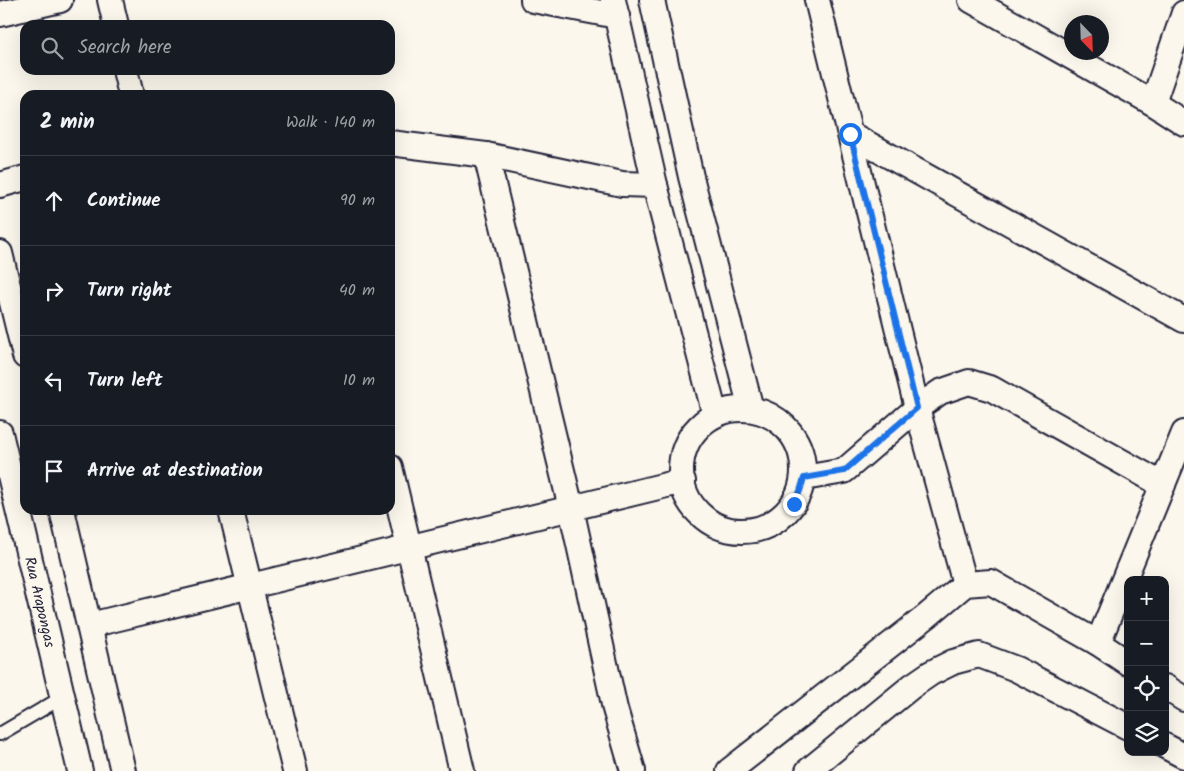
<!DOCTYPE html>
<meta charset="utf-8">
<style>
:root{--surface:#171b24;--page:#20242c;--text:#f1f3f6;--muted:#9ea1a6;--line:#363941}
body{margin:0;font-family:Kalam,sans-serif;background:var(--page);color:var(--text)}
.controls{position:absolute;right:15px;bottom:15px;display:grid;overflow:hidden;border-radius:10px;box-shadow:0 5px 20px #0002}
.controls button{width:45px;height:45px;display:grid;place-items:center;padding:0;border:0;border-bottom:1px solid var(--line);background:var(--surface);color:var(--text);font:25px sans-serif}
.compass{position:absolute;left:1064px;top:15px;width:45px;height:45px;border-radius:50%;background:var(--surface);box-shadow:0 5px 20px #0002;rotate:157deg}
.stop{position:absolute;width:15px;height:15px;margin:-11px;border:4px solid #1a73e8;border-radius:50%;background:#fff}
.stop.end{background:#1a73e8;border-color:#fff;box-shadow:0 1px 5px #0008}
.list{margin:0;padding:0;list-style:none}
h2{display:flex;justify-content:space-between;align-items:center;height:65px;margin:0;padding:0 20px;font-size:21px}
h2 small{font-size:16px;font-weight:400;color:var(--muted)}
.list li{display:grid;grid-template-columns:32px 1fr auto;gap:15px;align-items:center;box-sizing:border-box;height:90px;padding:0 20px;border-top:1px solid var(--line)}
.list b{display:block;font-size:19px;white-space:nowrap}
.list em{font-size:16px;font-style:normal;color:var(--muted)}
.icon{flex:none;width:28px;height:28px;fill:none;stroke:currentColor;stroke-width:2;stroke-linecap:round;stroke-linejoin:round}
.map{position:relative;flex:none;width:1184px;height:771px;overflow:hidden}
.search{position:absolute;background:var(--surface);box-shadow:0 5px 20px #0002;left:20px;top:20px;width:375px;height:55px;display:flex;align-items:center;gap:12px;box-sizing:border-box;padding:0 18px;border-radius:15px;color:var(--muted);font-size:19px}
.panel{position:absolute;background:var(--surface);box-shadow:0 5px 20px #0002;left:20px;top:90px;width:375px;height:425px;border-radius:15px}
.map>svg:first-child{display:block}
</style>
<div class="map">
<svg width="1184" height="771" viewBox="0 0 1184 771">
<rect width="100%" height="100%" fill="#fbf7ec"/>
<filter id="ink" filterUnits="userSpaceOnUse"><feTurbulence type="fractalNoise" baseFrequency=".02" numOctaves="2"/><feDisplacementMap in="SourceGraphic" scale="10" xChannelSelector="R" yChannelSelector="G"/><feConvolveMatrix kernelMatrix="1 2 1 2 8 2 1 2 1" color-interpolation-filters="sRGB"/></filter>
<g filter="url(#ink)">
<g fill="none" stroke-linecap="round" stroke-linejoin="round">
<g stroke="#22223b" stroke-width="16">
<polyline id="lane" points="0,734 63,697"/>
</g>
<g stroke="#22223b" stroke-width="28">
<g id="street">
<polyline points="110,0 116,25"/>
<polyline points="533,0 617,16"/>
<polyline points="613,0 655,185 715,415"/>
<polyline points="652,0 691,177 751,409"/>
<polyline points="817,0 917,408 965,584"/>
<polyline points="971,0 1153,103 1184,123"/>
<polyline points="0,14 60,0"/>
<polyline points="125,70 131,95"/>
<polyline points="1153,103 1184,13"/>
<polyline points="850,134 1184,320"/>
<polyline points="390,143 486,155 622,184 655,185"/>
<polyline points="486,155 571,508 615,709 633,771"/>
<polyline points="0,185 25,178"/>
<polyline points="0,253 25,356"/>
<circle cx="742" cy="470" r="61"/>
<polyline points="0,433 80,771"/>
<polyline points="390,467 462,771"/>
<polyline points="804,478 844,471 917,408 940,392 969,382 992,389 1163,485"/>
<polyline points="62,510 123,771"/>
<polyline points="231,510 295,771"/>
<polyline points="90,625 683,481"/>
<polyline points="1098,643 1184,433"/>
<polyline points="1165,687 1184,699"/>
<polyline points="1165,746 1184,756"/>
<polyline points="729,771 927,616 965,584 991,582 1098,643 1128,663"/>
<polyline points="808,771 912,686 931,673 953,662 979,655 1016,669 1128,727"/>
</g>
</g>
<use href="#lane" stroke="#fbf7ec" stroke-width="12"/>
<use href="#street" stroke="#fbf7ec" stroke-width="24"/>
</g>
</g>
<g fill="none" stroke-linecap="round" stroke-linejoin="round" filter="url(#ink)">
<polyline stroke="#1a73e8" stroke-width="6" points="794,504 800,491 804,478 844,471 917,408 850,134"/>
</g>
<g text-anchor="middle" stroke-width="4" stroke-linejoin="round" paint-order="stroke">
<g font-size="15" fill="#22223b" stroke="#fbf7ec">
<text transform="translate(40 602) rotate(77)" y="5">Rua Arapongas</text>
</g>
</g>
</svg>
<div class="controls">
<button>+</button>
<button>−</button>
<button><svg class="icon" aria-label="locate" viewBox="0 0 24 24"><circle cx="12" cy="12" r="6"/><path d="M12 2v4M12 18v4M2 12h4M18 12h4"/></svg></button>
<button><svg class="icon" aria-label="layers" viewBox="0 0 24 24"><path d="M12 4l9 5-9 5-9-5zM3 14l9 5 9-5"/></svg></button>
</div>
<svg class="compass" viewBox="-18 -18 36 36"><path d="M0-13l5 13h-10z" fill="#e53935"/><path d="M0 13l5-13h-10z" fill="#9ea1a6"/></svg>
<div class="stop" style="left:850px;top:134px"></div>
<div class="stop end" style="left:794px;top:504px"></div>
<div class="search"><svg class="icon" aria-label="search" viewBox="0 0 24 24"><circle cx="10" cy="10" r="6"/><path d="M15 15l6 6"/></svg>Search here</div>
<section class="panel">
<h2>2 min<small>Walk · 140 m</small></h2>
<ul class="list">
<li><svg class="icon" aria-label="ahead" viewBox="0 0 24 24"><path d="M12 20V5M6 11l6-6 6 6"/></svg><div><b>Continue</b></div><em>90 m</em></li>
<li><svg class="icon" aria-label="right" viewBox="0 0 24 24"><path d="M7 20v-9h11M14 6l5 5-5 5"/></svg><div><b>Turn right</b></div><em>40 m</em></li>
<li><svg class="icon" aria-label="left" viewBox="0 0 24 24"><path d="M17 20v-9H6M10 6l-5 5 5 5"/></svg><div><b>Turn left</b></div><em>10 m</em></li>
<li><svg class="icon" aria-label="arrive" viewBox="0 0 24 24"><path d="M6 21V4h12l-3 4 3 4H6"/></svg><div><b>Arrive at destination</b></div></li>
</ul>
</section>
</div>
